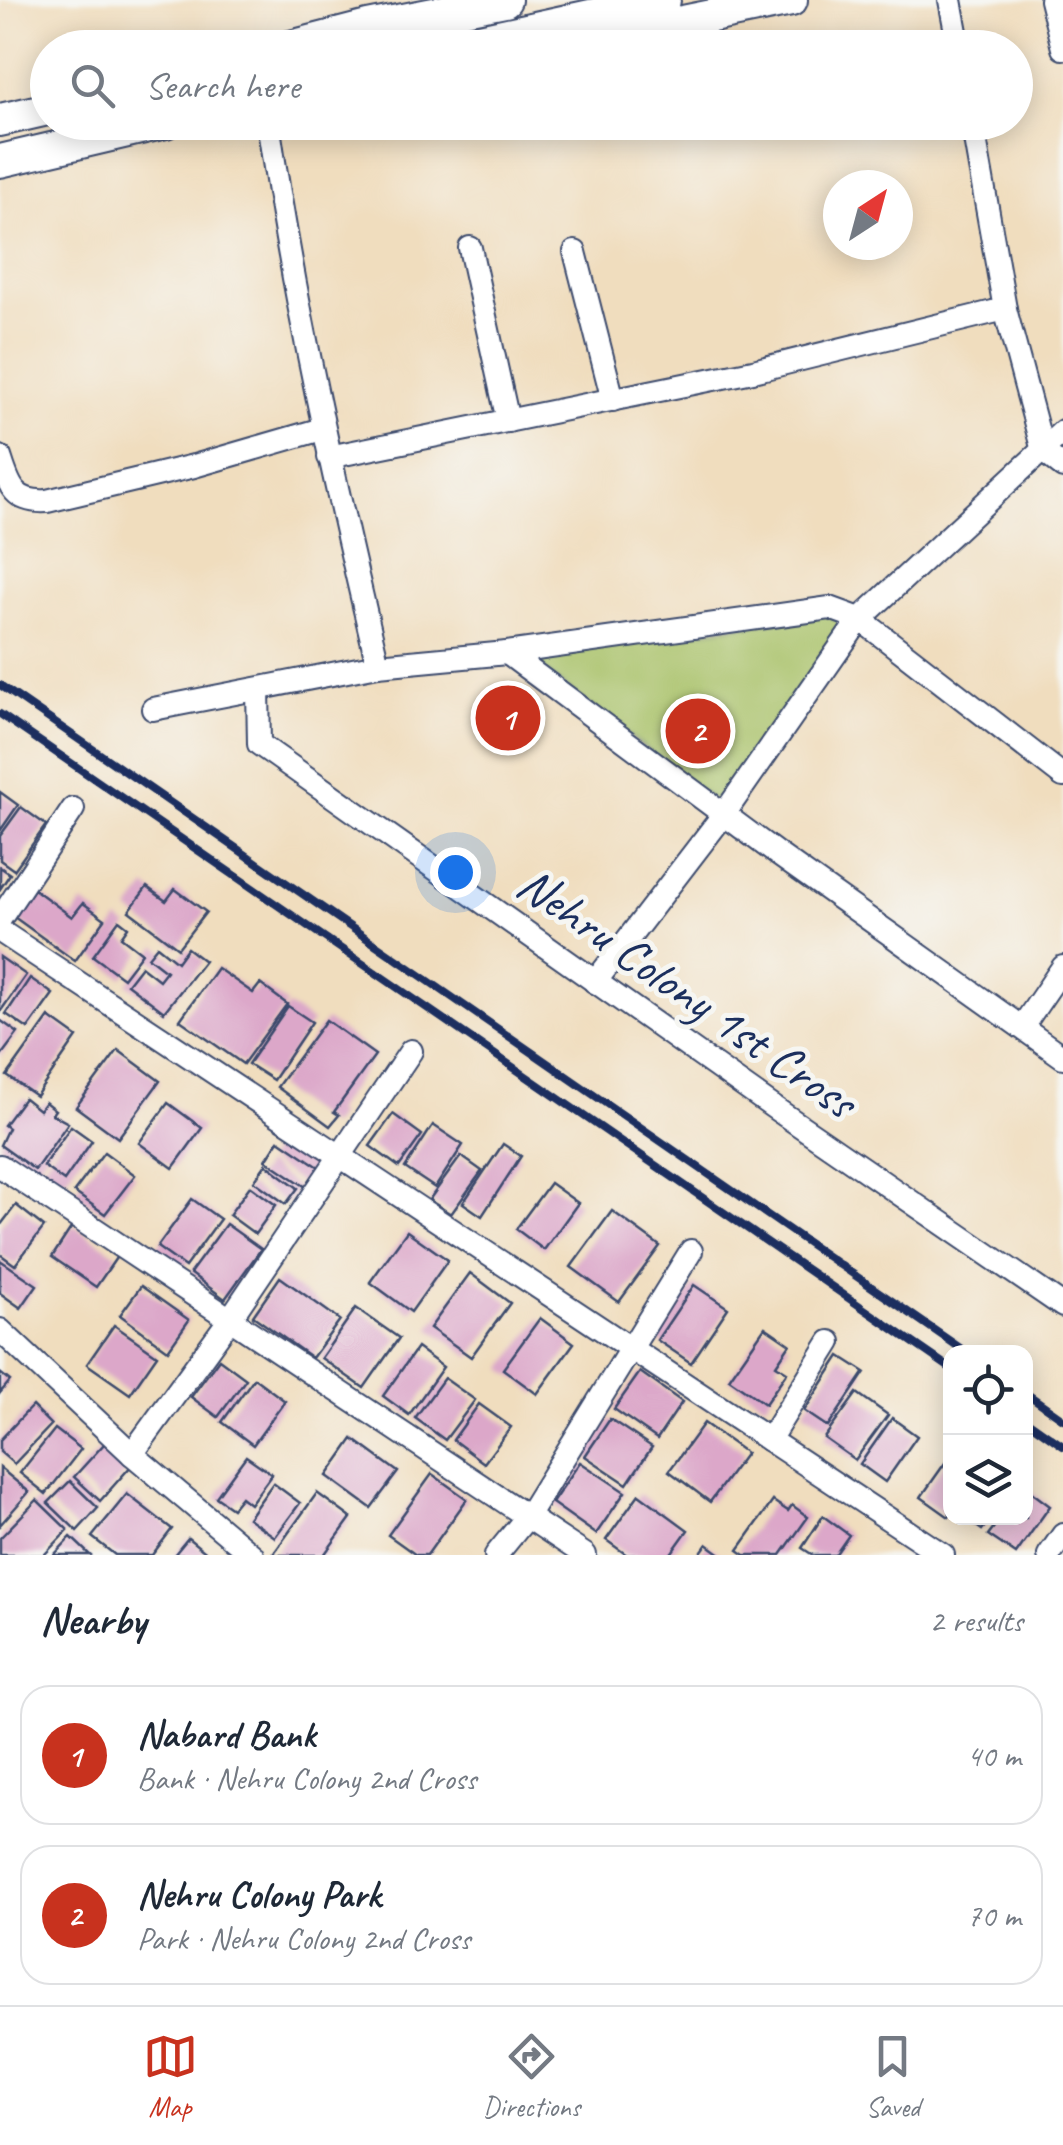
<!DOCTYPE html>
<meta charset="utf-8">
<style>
:root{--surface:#fff;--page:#f2f2f3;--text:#1f2937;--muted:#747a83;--line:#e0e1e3;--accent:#c8321e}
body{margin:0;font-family:Caveat,sans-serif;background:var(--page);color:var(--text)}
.controls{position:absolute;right:30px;bottom:30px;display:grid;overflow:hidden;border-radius:20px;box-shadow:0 5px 25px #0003}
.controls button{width:90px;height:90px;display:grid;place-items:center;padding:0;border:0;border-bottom:2px solid var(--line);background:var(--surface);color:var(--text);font:50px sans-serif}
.compass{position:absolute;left:823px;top:170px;width:90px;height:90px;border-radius:50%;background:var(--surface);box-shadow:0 5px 25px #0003;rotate:36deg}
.you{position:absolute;left:455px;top:872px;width:35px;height:35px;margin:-25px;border:8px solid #fff;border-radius:50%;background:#1a73e8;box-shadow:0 0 0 15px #1a73e833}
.badge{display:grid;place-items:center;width:65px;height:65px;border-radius:50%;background:var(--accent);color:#fff;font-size:32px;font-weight:700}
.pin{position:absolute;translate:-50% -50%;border:5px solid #fff;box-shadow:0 2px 10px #0006}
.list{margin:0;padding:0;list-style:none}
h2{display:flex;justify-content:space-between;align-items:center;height:130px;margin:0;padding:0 40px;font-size:42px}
h2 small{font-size:32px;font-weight:400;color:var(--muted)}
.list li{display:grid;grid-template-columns:65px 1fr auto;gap:30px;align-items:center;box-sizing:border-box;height:140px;margin:0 20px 20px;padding:0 20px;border:2px solid var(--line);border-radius:30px}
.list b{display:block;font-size:38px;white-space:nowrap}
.list p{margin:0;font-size:32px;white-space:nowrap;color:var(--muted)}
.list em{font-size:32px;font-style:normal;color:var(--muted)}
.icon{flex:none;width:55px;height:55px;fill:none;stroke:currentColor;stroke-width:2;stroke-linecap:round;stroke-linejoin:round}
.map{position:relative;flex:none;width:1063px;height:1555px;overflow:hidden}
.search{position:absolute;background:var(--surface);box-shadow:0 5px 25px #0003;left:30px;right:30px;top:30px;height:110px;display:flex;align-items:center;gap:25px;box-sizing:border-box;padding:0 35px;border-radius:55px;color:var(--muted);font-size:38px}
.sheet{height:450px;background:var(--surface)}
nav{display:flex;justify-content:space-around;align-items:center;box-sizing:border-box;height:140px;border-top:2px solid var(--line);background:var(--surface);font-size:28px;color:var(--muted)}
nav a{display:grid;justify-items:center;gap:5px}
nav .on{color:var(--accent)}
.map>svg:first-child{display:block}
</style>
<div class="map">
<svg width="1063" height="1555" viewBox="0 0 1063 1555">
<rect width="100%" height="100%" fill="#f6f6f2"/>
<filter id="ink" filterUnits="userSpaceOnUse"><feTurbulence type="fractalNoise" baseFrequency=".01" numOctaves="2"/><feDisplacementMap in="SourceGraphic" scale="20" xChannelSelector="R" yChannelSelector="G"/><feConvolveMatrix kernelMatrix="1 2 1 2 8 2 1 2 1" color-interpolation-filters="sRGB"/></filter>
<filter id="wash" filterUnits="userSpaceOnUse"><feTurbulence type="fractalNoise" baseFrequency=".0048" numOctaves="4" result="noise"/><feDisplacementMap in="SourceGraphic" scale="40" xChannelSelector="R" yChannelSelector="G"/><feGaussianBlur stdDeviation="2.25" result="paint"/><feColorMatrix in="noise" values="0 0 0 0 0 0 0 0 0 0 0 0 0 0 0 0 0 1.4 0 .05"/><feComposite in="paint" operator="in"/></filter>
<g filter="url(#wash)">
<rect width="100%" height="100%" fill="#f0ddbe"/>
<polygon fill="#a8c167" stroke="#627862" stroke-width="2.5" points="827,613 848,625 721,807 523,655"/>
<g id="blocks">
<g fill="#dca7c9">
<polygon points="0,792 18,805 0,831"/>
<polygon points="21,807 46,825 14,870 0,860 0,836"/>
<polygon points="0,867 10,874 0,889"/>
<polygon points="147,887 166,901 175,889 206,912 178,948 129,911"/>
<polygon points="34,889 72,917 83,903 105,919 75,961 14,917"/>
<polygon points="119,920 128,927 121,937 142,953 123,978 93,956"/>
<polygon points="157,946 177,962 187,948 204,961 164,1012 127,984 141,966 159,980 166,971 148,957"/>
<polygon points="0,957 26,975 0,1012"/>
<polygon points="217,968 253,993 260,984 287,1004 243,1064 180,1020"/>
<polygon points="30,978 53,994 28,1029 6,1014"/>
<polygon points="288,1006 312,1022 273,1080 248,1064"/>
<polygon points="49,1017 77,1037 36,1096 7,1076"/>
<polygon points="0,1020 18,1033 0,1057"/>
<polygon points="326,1020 375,1055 334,1112 339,1115 330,1126 277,1087"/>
<polygon points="118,1050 160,1081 118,1138 76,1107"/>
<polygon points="24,1098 39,1110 45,1102 55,1110 52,1114 68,1123 35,1170 0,1145 8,1128 4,1125"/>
<polygon points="168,1103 202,1128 173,1168 139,1143"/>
<polygon points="393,1114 422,1135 399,1167 370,1146"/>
<polygon points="433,1125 463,1145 435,1188 405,1168"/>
<polygon points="71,1126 92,1141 64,1181 43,1166"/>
<polygon points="279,1140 319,1167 306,1187 266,1160"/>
<polygon points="503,1144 521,1156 482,1216 463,1203"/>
<polygon points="104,1152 135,1175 105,1214 74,1192"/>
<polygon points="461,1156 482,1171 451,1214 429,1200"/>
<polygon points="266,1164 298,1188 286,1204 254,1181"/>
<polygon points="550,1183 578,1203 544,1250 516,1229"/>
<polygon points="250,1186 276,1205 255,1234 229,1215"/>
<polygon points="192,1199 220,1219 185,1267 157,1247"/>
<polygon points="16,1205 44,1227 15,1265 0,1254 0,1226"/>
<polygon points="612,1211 660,1246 619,1302 571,1267"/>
<polygon points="226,1224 261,1249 225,1299 190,1273"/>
<polygon points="73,1225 118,1255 96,1287 52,1257"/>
<polygon points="407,1231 448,1260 411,1312 370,1282"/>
<polygon points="0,1260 37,1285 21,1308 0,1293"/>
<polygon points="470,1273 510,1303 471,1357 430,1328"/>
<polygon points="280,1277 340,1320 312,1358 253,1316"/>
<polygon points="694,1285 728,1308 691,1363 657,1340"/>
<polygon points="141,1286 189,1320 168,1350 120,1315"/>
<polygon points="356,1308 399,1338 364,1388 321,1358"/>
<polygon points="540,1318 574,1343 537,1394 503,1369"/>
<polygon points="114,1325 157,1355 130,1394 87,1364"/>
<polygon points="765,1327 790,1344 776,1365 787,1372 765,1404 729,1379"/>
<polygon points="417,1348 443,1367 409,1415 383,1396"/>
<polygon points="840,1356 865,1372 828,1427 804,1411"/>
<polygon points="219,1359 246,1379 218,1417 191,1397"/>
<polygon points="640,1372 682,1402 657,1439 614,1409"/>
<polygon points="0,1373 10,1381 0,1393"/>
<polygon points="254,1378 285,1401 253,1445 222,1422"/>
<polygon points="444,1378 475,1400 445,1440 415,1418"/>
<polygon points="857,1393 888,1415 855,1460 824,1438"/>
<polygon points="479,1404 511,1427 484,1463 453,1440"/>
<polygon points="32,1406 51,1425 14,1464 0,1452 0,1440"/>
<polygon points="892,1418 917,1436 885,1482 860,1464"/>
<polygon points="610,1419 652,1447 627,1484 585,1456"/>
<polygon points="704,1423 746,1453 710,1502 669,1471"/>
<polygon points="55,1429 81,1449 46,1494 20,1473"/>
<polygon points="353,1439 398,1472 371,1508 327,1476"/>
<polygon points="105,1443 131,1466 100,1501 74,1477"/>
<polygon points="246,1456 272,1474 250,1504 241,1497 232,1508 216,1497"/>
<polygon points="950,1456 950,1515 949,1517 921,1497"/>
<polygon points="580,1462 625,1492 596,1534 552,1503"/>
<polygon points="0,1468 29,1492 0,1525"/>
<polygon points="432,1474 467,1499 427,1555 416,1555 388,1535"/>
<polygon points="70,1481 98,1508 77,1531 48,1503"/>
<polygon points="273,1483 300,1503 275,1537 248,1518"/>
<polygon points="1026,1488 1050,1506 1016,1554 988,1535 1001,1518 1026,1518"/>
<polygon points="317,1493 351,1518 324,1555 277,1555 274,1553"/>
<polygon points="127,1494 172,1529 152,1555 115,1555 92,1537"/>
<polygon points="639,1494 688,1530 670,1555 627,1555 606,1540"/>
<polygon points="37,1500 68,1530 44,1555 0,1555 0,1538"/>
<polygon points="773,1501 788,1511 792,1505 808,1517 781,1555 745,1555 738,1550"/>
<polygon points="823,1516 849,1535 835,1555 813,1555 802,1548"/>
<polygon points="965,1518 991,1518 982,1530"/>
<polygon points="71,1537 90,1555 54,1555"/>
<polygon points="188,1538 209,1555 174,1555"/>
<polygon points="707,1544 722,1555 699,1555"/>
</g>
</g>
</g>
<g filter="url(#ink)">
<use href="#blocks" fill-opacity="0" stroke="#3b496c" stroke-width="2.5"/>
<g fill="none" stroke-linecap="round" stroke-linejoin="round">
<g stroke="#3b496c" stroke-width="26">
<g id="street">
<polyline points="950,0 959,48"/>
<polyline points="1051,0 1063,48"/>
<path d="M268 122C295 306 335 485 378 665"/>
<polyline points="972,122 1005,309 1043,451 1063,467"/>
<polyline points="470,248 508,421"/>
<polyline points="575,252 613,400"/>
<path d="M0 457C9 485 13 503 47 501L194 466 322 429"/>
<polyline points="329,457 753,371 1005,309"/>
<polyline points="507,653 776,853 1063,1057"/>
<polyline points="258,689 259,744 776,1109 1063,1306"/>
<polyline points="153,709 378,665 507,653 830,608 860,619 1063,431"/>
<polyline points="0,919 73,809"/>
<polyline points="0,931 943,1555"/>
<polyline points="595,982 724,814 860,619 1063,776"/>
<polyline points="1022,1027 1063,967"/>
<polyline points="0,1166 585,1555"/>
<polyline points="0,1330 132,1454 252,1555"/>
<polyline points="769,1440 830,1342"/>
<polyline points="132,1454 230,1319 411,1051"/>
<polyline points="496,1555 527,1517 691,1251"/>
<polyline points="1049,1555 1063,1535"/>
</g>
</g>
<g stroke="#3b496c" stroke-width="36">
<g id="secondary">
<polyline points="287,48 368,27 505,0"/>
<polyline points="443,48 664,0"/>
<polyline points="555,48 791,0"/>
<polyline points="0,120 48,109"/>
<polyline points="0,161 166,122"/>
</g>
</g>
<use href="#street" stroke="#fff" stroke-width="22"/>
<use href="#secondary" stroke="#fff" stroke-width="32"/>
<g stroke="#1b2f5e" stroke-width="8">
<polyline points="0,685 966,1352"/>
<polyline points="0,714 950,1368"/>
<polyline points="1026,1393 1063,1419"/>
<polyline points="1026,1420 1063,1446"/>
</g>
</g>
</g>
<g text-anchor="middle" stroke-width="10" stroke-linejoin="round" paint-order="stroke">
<g font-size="50" fill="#1b2f5e" stroke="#f6f6f2">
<text transform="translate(688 991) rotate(35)" y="18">Nehru Colony 1st Cross</text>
</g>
</g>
</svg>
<div class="controls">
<button><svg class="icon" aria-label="locate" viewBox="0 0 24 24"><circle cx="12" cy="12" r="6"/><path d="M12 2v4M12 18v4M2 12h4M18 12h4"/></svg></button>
<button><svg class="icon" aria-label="layers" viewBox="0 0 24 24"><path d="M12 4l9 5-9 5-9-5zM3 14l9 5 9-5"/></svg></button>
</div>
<svg class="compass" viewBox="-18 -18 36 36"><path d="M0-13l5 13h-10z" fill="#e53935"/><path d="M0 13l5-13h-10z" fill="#747a83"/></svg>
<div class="you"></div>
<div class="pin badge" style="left:508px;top:718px">1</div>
<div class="pin badge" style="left:698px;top:731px">2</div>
<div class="search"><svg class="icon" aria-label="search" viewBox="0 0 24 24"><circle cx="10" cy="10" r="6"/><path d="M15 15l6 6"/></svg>Search here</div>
</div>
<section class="sheet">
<h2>Nearby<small>2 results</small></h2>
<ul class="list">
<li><span class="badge">1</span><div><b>Nabard Bank</b><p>Bank · Nehru Colony 2nd Cross</p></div><em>40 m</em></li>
<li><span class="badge">2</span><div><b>Nehru Colony Park</b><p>Park · Nehru Colony 2nd Cross</p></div><em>70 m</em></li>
</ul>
</section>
<nav>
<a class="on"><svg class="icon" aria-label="map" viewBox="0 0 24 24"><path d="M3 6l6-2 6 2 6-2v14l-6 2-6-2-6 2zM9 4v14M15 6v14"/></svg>Map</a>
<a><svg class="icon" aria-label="directions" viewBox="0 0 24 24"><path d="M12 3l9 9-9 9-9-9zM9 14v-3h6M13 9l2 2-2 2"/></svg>Directions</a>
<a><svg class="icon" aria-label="saved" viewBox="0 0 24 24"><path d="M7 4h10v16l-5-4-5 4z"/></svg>Saved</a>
</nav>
